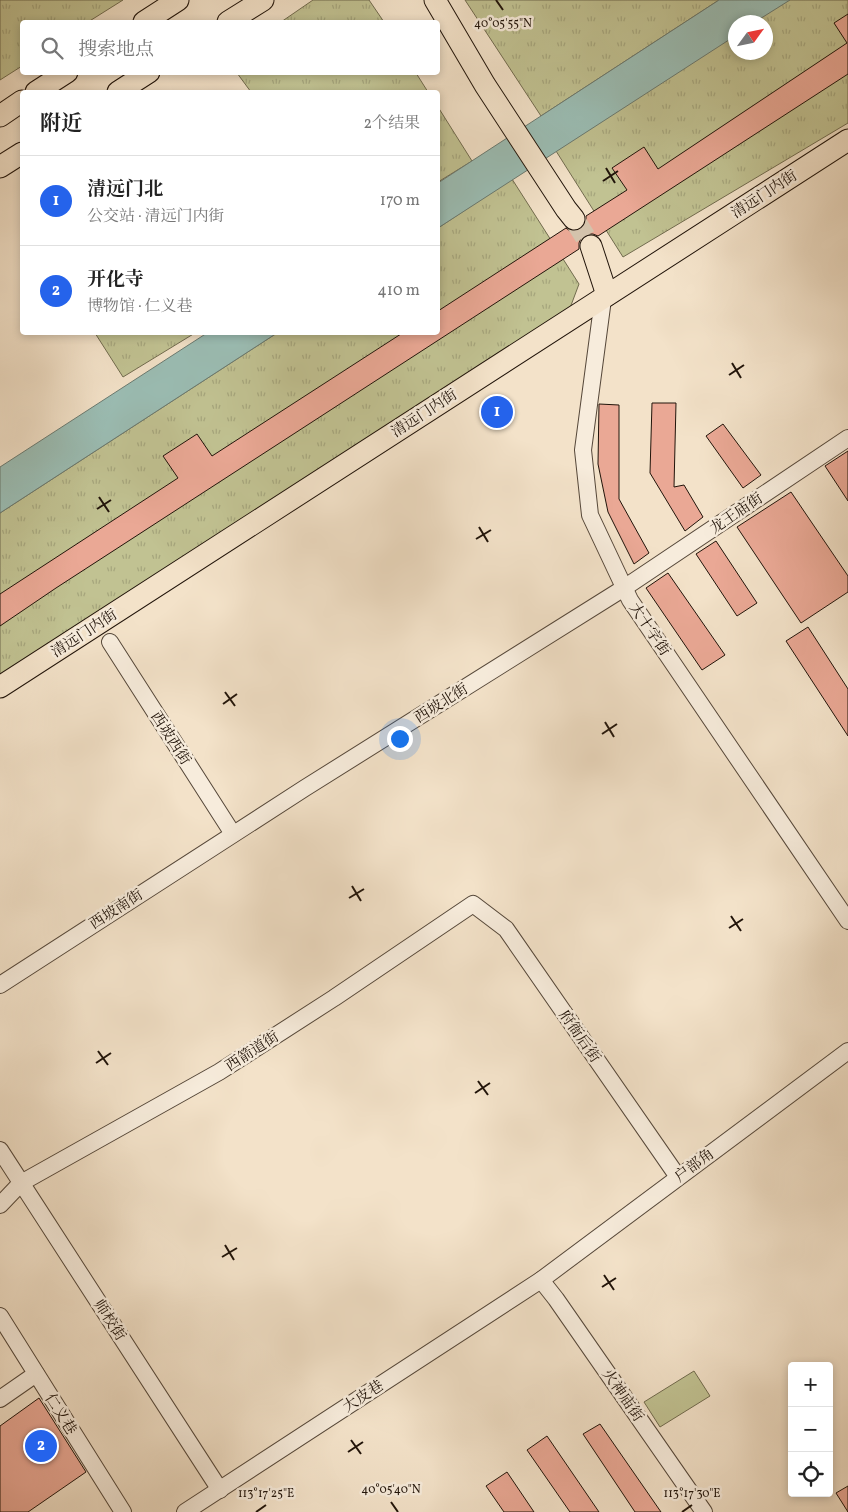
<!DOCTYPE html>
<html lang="zh">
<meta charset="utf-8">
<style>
:root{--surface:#fff;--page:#f6f6f6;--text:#222;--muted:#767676;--line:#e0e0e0;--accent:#2563eb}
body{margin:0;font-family:Vollkorn,"Noto Serif SC",serif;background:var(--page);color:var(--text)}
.controls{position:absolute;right:15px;bottom:15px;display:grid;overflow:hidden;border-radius:5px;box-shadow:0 2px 8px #0003}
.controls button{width:45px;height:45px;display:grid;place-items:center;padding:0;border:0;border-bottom:1px solid var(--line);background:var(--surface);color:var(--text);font:25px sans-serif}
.compass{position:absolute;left:728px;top:15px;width:45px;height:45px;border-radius:50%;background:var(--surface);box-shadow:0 2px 8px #0003;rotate:57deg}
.you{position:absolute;left:399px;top:738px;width:18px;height:18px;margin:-12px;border:4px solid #fff;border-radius:50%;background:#1a73e8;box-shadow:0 0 0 8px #1a73e833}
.badge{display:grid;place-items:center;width:32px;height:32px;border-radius:50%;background:var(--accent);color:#fff;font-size:16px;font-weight:700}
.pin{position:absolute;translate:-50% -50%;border:2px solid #fff;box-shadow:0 1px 5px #0006}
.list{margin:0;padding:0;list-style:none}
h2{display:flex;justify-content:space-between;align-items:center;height:65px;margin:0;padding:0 20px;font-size:21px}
h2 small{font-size:16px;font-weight:400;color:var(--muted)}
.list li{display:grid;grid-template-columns:32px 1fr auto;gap:15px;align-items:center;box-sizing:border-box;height:90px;padding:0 20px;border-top:1px solid var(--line)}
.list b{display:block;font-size:19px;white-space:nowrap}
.list p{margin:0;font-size:16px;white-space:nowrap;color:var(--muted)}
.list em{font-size:16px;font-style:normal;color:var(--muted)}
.icon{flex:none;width:28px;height:28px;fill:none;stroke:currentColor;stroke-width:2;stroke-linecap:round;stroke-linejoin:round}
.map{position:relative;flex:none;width:848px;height:1512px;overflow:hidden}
.search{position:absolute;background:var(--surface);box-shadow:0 2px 8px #0003;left:20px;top:20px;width:420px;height:55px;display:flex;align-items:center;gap:12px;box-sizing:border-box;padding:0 18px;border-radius:5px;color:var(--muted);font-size:19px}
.panel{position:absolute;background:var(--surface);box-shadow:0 2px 8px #0003;left:20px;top:90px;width:420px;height:245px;border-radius:5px}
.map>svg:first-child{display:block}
</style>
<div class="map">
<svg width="848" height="1512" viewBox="0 0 848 1512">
<defs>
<pattern id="grass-tufts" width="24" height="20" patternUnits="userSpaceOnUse" patternTransform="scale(1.25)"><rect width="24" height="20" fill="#c1c292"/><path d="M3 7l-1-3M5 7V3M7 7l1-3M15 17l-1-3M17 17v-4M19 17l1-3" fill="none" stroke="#a6a67d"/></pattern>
</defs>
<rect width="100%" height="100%" fill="#f3e2c9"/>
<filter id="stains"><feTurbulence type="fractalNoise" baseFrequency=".004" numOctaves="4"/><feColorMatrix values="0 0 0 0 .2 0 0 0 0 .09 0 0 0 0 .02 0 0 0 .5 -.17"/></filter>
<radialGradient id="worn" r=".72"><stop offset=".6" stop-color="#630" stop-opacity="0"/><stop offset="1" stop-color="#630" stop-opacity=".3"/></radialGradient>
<g fill="url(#grass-tufts)" stroke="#716b4e">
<polygon points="0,0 123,0 88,22 22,22 22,66 0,80"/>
<polygon points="313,0 369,0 384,22 281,22"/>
<polygon points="465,0 719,0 541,116"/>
<polygon points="788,0 848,0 848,123 623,257 556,151 735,34 736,52 766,52 766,22 753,22"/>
<polygon points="237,73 416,73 428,92 251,92"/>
<polygon points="438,107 472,161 438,182"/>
<polygon points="512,179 579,284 570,308 0,676 0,513 277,333 438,332 438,228"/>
<polygon points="95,333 195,333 123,377"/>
</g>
<polygon fill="#c1c292" stroke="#716b4e" points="694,1371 710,1396 660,1427 644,1402"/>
<g fill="#9bbeb5" stroke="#6a7a71">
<polygon points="719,0 790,0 755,22 736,22 735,36 438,228 438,183"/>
<polygon points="207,333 277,333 0,513 0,467"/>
</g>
<g fill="#eaa895" stroke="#21140a">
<polygon points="848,14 848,74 598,236 593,234 587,234 581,238 579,243 579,249 56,588 0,626 0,594 178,478 163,456 197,434 212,456 404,332 438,332 438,311 566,228 570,231 575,231 581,229 586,223 586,216 627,190 612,168 644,147 658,169 847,43 834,23"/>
<polygon points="652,403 676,403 674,487 684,485 703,517 685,531 650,473"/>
<polygon points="599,404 619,405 619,499 649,553 634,564 608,512 598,464"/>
<polygon points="723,424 761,475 743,488 706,436"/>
<polygon points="848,451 848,501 825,466"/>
<polygon points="791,492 848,576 848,592 801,623 737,527"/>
<polygon points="716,541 757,603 737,616 696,554"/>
<polygon points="668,573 725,655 702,670 646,588"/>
<polygon points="808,627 848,689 848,736 786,641"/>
<polygon points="39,1398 86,1472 28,1512 0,1512 0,1426"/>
<polygon points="600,1424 661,1512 635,1512 583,1434"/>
<polygon points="547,1436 599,1512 570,1512 527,1450"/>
<polygon points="507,1472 534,1512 504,1512 486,1486"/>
<polygon points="848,1486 848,1512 836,1493"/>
</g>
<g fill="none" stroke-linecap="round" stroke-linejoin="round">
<polyline stroke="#d4c3ac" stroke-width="21" stroke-dasharray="21 11" stroke-linecap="butt" points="574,219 591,246"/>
<g stroke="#56483a" stroke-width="18">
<g id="minor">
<polyline points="607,295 603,299 583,450 590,515 630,600 848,921"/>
<polyline points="110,642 233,834"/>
<polyline points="0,985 305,788 624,588 848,438"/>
<polyline points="0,1150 220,1490"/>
<polyline points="0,1205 21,1183 219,1072 334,998 473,904 506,929 678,1177"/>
<polyline points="541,1280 556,1299 704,1512"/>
<polyline points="0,1316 123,1512"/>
<polyline points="0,1399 36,1374"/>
<polyline points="185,1512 541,1280 848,1051"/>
</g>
</g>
<g stroke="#21140a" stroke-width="23">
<g id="major">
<polyline points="435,0 485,85 566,209 574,219"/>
<polyline points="144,22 178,0"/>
<polyline points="228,22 263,0"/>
<polyline points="36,92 67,72"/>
<polyline points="118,92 149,72"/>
<polyline points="0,116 22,101"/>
<polyline points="0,167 22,153"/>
<polyline points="591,246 607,295"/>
<polyline points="0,687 848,140"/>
</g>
</g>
<use href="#minor" stroke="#f7ecdc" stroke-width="16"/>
<use href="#major" stroke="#f3e2c9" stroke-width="21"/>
</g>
<path fill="none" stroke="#21140a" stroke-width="2" d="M496 0 503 10M606 168 615 183M603 181 618 171M732 363 741 378M729 375 744 365M99 497 109 512M97 509 111 500M479 527 488 542M476 539 491 530M225 692 235 706M223 704 237 694M605 722 614 737M602 734 617 724M352 886 361 901M349 898 364 889M731 916 741 931M729 928 743 919M98 1051 108 1065M96 1063 111 1053M478 1081 488 1095M475 1093 490 1083M225 1245 234 1260M222 1257 237 1248M604 1275 614 1290M602 1287 616 1278M351 1440 361 1454M348 1452 363 1442M391 1502 398 1512M256 1512 266 1505M682 1512 692 1505"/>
<g text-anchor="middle" stroke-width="5" stroke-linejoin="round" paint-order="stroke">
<g font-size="15" fill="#21140a" stroke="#f7ecdc">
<text transform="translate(764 194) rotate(-33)" y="5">清远门内街</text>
<text transform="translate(424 413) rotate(-33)" y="5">清远门内街</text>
<text transform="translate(736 513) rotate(-34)" y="5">龙王庙街</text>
<text transform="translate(650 629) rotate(56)" y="5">大十字街</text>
<text transform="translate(84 633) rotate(-33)" y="5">清远门内街</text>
<text transform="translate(441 703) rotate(-32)" y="5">西坡北街</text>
<text transform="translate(171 738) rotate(57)" y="5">西坡西街</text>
<text transform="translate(116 909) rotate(-33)" y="5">西坡南街</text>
<text transform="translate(580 1036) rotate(55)" y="5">府衙后街</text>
<text transform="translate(252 1051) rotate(-33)" y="5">西箭道街</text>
<text transform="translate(694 1165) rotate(-37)" y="5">户部角</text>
<text transform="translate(110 1320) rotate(57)" y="5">师校街</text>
<text transform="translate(623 1395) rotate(55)" y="5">火神庙街</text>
<text transform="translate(363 1396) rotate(-33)" y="5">大皮巷</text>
<text transform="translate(61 1414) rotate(58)" y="5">仁义巷</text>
</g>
</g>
<g font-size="12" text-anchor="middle" fill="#21140a" stroke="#f7ecdc" stroke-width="5" stroke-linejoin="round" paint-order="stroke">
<text x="503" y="27">40°05'55"N</text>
<text x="391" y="1493">40°05'40"N</text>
<text x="266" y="1497">113°17'25"E</text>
<text x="692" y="1497">113°17'30"E</text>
</g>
<rect width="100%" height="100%" filter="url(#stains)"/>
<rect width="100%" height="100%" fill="url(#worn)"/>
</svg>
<div class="controls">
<button>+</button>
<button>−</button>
<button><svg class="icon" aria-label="locate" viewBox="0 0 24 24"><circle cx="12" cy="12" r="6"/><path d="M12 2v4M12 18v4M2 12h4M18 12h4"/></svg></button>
</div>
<svg class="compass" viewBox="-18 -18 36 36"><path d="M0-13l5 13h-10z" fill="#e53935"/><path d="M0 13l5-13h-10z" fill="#767676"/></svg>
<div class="you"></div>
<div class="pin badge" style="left:497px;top:412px">1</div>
<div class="pin badge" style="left:41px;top:1446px">2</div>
<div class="search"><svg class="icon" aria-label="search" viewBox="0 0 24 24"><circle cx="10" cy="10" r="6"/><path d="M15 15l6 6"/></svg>搜索地点</div>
<section class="panel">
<h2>附近<small>2个结果</small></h2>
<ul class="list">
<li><span class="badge">1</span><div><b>清远门北</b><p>公交站 · 清远门内街</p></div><em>170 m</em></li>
<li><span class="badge">2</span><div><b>开化寺</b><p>博物馆 · 仁义巷</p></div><em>410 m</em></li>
</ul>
</section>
</div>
